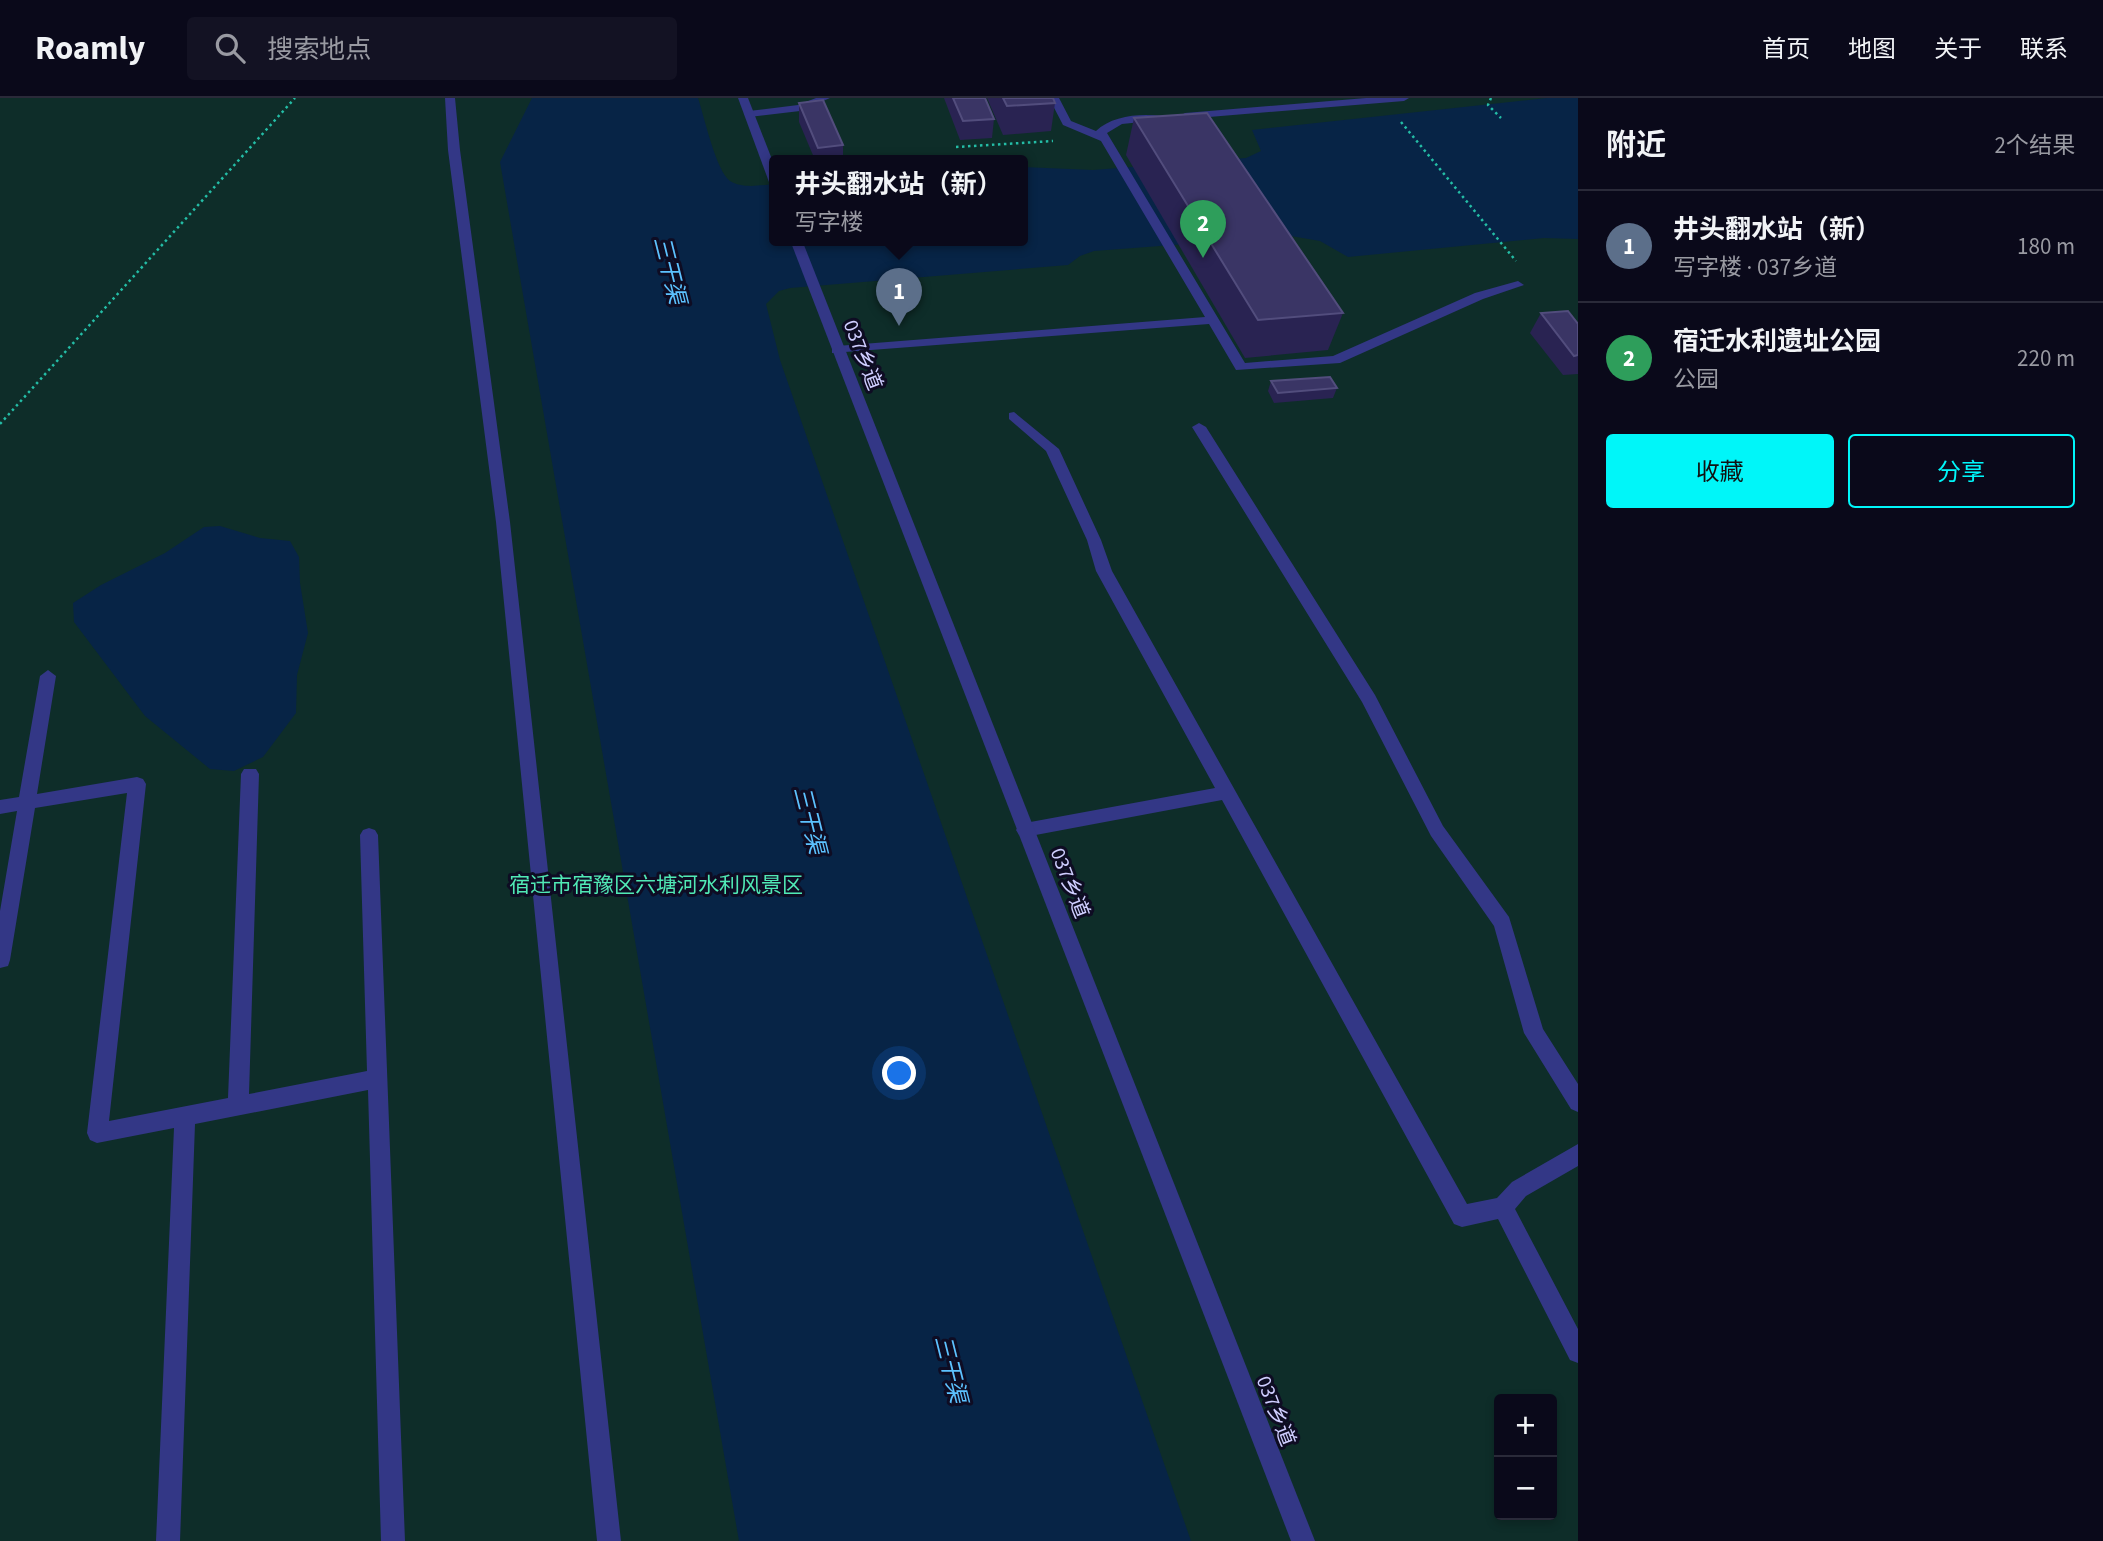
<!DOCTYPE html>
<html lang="zh">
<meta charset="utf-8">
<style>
:root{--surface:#0a091a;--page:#131223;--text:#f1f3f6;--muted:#999aa2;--line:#2a2a39;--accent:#00f6f9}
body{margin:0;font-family:"Source Sans 3","Noto Sans SC",sans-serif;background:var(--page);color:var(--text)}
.controls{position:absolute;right:21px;bottom:21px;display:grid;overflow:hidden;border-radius:7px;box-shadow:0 4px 10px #0003}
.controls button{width:63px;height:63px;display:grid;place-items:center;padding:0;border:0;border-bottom:2px solid var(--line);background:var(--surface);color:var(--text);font:35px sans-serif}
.you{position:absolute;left:900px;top:976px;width:24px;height:24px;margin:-18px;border:5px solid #fff;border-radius:50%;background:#1a73e8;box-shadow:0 0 0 10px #1a73e833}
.badge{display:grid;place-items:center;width:46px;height:46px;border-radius:50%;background:var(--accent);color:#fff;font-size:23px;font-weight:700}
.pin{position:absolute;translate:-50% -58px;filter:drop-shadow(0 2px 4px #0008)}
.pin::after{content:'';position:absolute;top:37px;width:24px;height:21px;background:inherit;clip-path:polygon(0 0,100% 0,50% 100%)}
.popup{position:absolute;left:769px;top:57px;width:259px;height:91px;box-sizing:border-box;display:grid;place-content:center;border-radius:7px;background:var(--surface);filter:drop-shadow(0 2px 5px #0005);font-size:23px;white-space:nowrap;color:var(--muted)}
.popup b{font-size:26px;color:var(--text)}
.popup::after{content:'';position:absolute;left:50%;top:100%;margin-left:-14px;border:14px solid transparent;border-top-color:var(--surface)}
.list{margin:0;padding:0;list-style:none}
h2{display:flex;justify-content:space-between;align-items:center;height:91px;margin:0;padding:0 28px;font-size:30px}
h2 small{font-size:23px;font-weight:400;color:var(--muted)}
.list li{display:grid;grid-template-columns:46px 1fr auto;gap:21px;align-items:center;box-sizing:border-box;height:112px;padding:0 28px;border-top:2px solid var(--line)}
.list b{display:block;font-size:26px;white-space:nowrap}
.list p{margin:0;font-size:23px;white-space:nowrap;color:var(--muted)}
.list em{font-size:23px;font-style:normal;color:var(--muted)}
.actions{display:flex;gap:14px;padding:21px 28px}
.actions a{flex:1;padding:16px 0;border:2px solid var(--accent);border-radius:7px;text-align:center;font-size:24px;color:var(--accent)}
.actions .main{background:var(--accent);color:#111}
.icon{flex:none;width:38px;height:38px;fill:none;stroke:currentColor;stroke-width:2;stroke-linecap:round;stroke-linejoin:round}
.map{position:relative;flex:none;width:1578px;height:1443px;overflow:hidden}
header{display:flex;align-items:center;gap:42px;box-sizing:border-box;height:98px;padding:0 35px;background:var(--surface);border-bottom:2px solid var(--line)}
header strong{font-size:33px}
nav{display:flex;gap:38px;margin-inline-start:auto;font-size:24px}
.search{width:490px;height:63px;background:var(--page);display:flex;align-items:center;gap:18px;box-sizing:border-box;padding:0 24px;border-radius:7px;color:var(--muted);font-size:26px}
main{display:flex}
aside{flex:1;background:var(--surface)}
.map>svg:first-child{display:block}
</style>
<header>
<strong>Roamly</strong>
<div class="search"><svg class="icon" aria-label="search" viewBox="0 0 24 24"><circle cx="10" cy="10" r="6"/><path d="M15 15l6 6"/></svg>搜索地点</div>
<nav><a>首页</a><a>地图</a><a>关于</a><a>联系</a></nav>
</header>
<main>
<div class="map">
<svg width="1578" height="1443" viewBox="0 0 1578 1443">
<rect width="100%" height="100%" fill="#0e0c23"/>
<path fill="#0e2d29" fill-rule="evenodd" d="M0 0H1578V1443H0ZM775 62H1023V142H775ZM1499 1301H1552V1417H1499Z"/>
<g fill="#072446">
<path d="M532 0H698C704 18 716 73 730 83 742 91 762 87 775 86V142H1023V69L1093 72 1246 60 1261 53 1252 32 1547 0H1578V141L1544 140 1348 159 1320 143 1291 138 1094 153 1080 158 1068 167 790 190 779 193 766 206 780 262 1191 1443H739L500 64Z"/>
<polygon points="220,428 260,440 290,443 299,459 300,485 308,535 297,577 296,615 263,659 234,673 210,671 145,618 74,524 73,505 101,487 165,455 204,429"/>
</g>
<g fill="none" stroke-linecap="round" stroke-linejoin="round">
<g stroke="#24bda6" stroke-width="2.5" stroke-dasharray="2.5 3.5" stroke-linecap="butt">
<polyline points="1491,0 1488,7 1501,20"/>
<polyline points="1401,24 1516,163"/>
<polyline points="956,49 1053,43"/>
<polyline points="0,326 295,0"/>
</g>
<g fill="#333786" fill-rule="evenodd">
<polygon points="445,0 455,0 460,52 510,424 621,1443 597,1443 496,424 448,52"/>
<polygon points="816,0 830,0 800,13 749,19 744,16 749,13 798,7"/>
<path d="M1049 0H1059L1071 23 1096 33C1111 18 1140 15 1161 18V22L1122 26 1107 35 1245 265 1333 258 1475 195 1518 183 1524 187 1483 201 1340 265 1236 272 1209 226 832 255V249L837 248 1205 219 1101 43 1063 27Z"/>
<polygon points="1366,0 1409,0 1404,3 1185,21 1180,18 1185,15"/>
<polygon points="1014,314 1059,351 1101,442 1112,473 1467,1106 1497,1100 1512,1084 1578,1046 1578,1068 1526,1098 1515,1111 1578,1231 1578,1265 1570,1262 1498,1121 1462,1129 1454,1126 1222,702 1025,739 1019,737 1016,732 1019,727 1025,725 1215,690 1096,473 1087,442 1046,353 1009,321 1009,315"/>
<polygon points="1199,325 1206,329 1375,597 1443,728 1509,819 1543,931 1578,986 1578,1014 1571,1011 1524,935 1494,828 1431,738 1362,604 1192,329"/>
<polygon points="48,572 56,578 37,696 137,679 143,681 146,686 109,1023 228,1000 241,676 244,671 256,671 259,676 249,996 367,973 360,737 363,732 369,730 375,732 378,737 405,1443 381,1443 368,992 195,1026 180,1443 156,1443 174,1030 97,1045 90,1042 87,1035 127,695 35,710 10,862 8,868 0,870 0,813 17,713 0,716 0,702 19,699 40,578"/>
</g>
<g fill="#333786" fill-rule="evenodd">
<polygon points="738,0 748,0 775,69 775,87 769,84"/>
<polygon points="790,142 802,142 1315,1443 1291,1443"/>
</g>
</g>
<g fill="#292352">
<polygon points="944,0 985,0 994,21 992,40 960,42"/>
<polygon points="987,0 1053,0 1055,5 1051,33 1003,37"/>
<polygon points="799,5 843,47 843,62 815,62 799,24"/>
<polygon points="1134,20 1343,215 1328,252 1245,260 1126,57"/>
<polygon points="1541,215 1578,226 1578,276 1563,277 1530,235"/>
<polygon points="1271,283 1337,290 1333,300 1274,305 1268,293"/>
</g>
<g fill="#3a3565" stroke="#524d7d" stroke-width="2">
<polygon points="953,0 985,0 994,21 963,23"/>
<polygon points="1003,0 1053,0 1055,5 1007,8"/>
<polygon points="823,2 843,47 818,50 799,5"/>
<polygon points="1207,15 1343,215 1258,222 1134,20"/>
<polygon points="1568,213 1578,226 1578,257 1574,258 1541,215"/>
<polygon points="1330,279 1337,290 1278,295 1271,283"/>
</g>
<g text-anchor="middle" stroke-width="6" stroke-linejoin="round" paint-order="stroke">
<g font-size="21" fill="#cfceff" stroke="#0e0c23">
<text transform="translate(863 257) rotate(69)" y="7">037乡道</text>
<text transform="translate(1070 785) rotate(69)" y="7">037乡道</text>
<text transform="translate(1276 1313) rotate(69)" y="7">037乡道</text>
</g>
<g font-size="21" fill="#50e9b5" stroke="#0e0c23">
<text x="656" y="794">宿迁市宿豫区六塘河水利风景区</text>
</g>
<g font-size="23" font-style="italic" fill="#5cc2ff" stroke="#0e0c23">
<text transform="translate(670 172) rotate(76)" y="8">三干渠</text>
<text transform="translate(810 722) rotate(76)" y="8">三干渠</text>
<text transform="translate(951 1271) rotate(76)" y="8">三干渠</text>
</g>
</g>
</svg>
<div class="controls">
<button>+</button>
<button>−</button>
</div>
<div class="you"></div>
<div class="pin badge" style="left:899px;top:228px;background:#5c6f8a">1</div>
<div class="popup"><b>井头翻水站（新）</b>写字楼</div>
<div class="pin badge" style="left:1203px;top:160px;background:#2e9e5b">2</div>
</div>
<aside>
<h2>附近<small>2个结果</small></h2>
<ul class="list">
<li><span class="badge" style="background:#5c6f8a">1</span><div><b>井头翻水站（新）</b><p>写字楼 · 037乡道</p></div><em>180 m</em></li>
<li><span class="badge" style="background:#2e9e5b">2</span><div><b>宿迁水利遗址公园</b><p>公园</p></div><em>220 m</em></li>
</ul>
<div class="actions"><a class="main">收藏</a><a>分享</a></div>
</aside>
</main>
